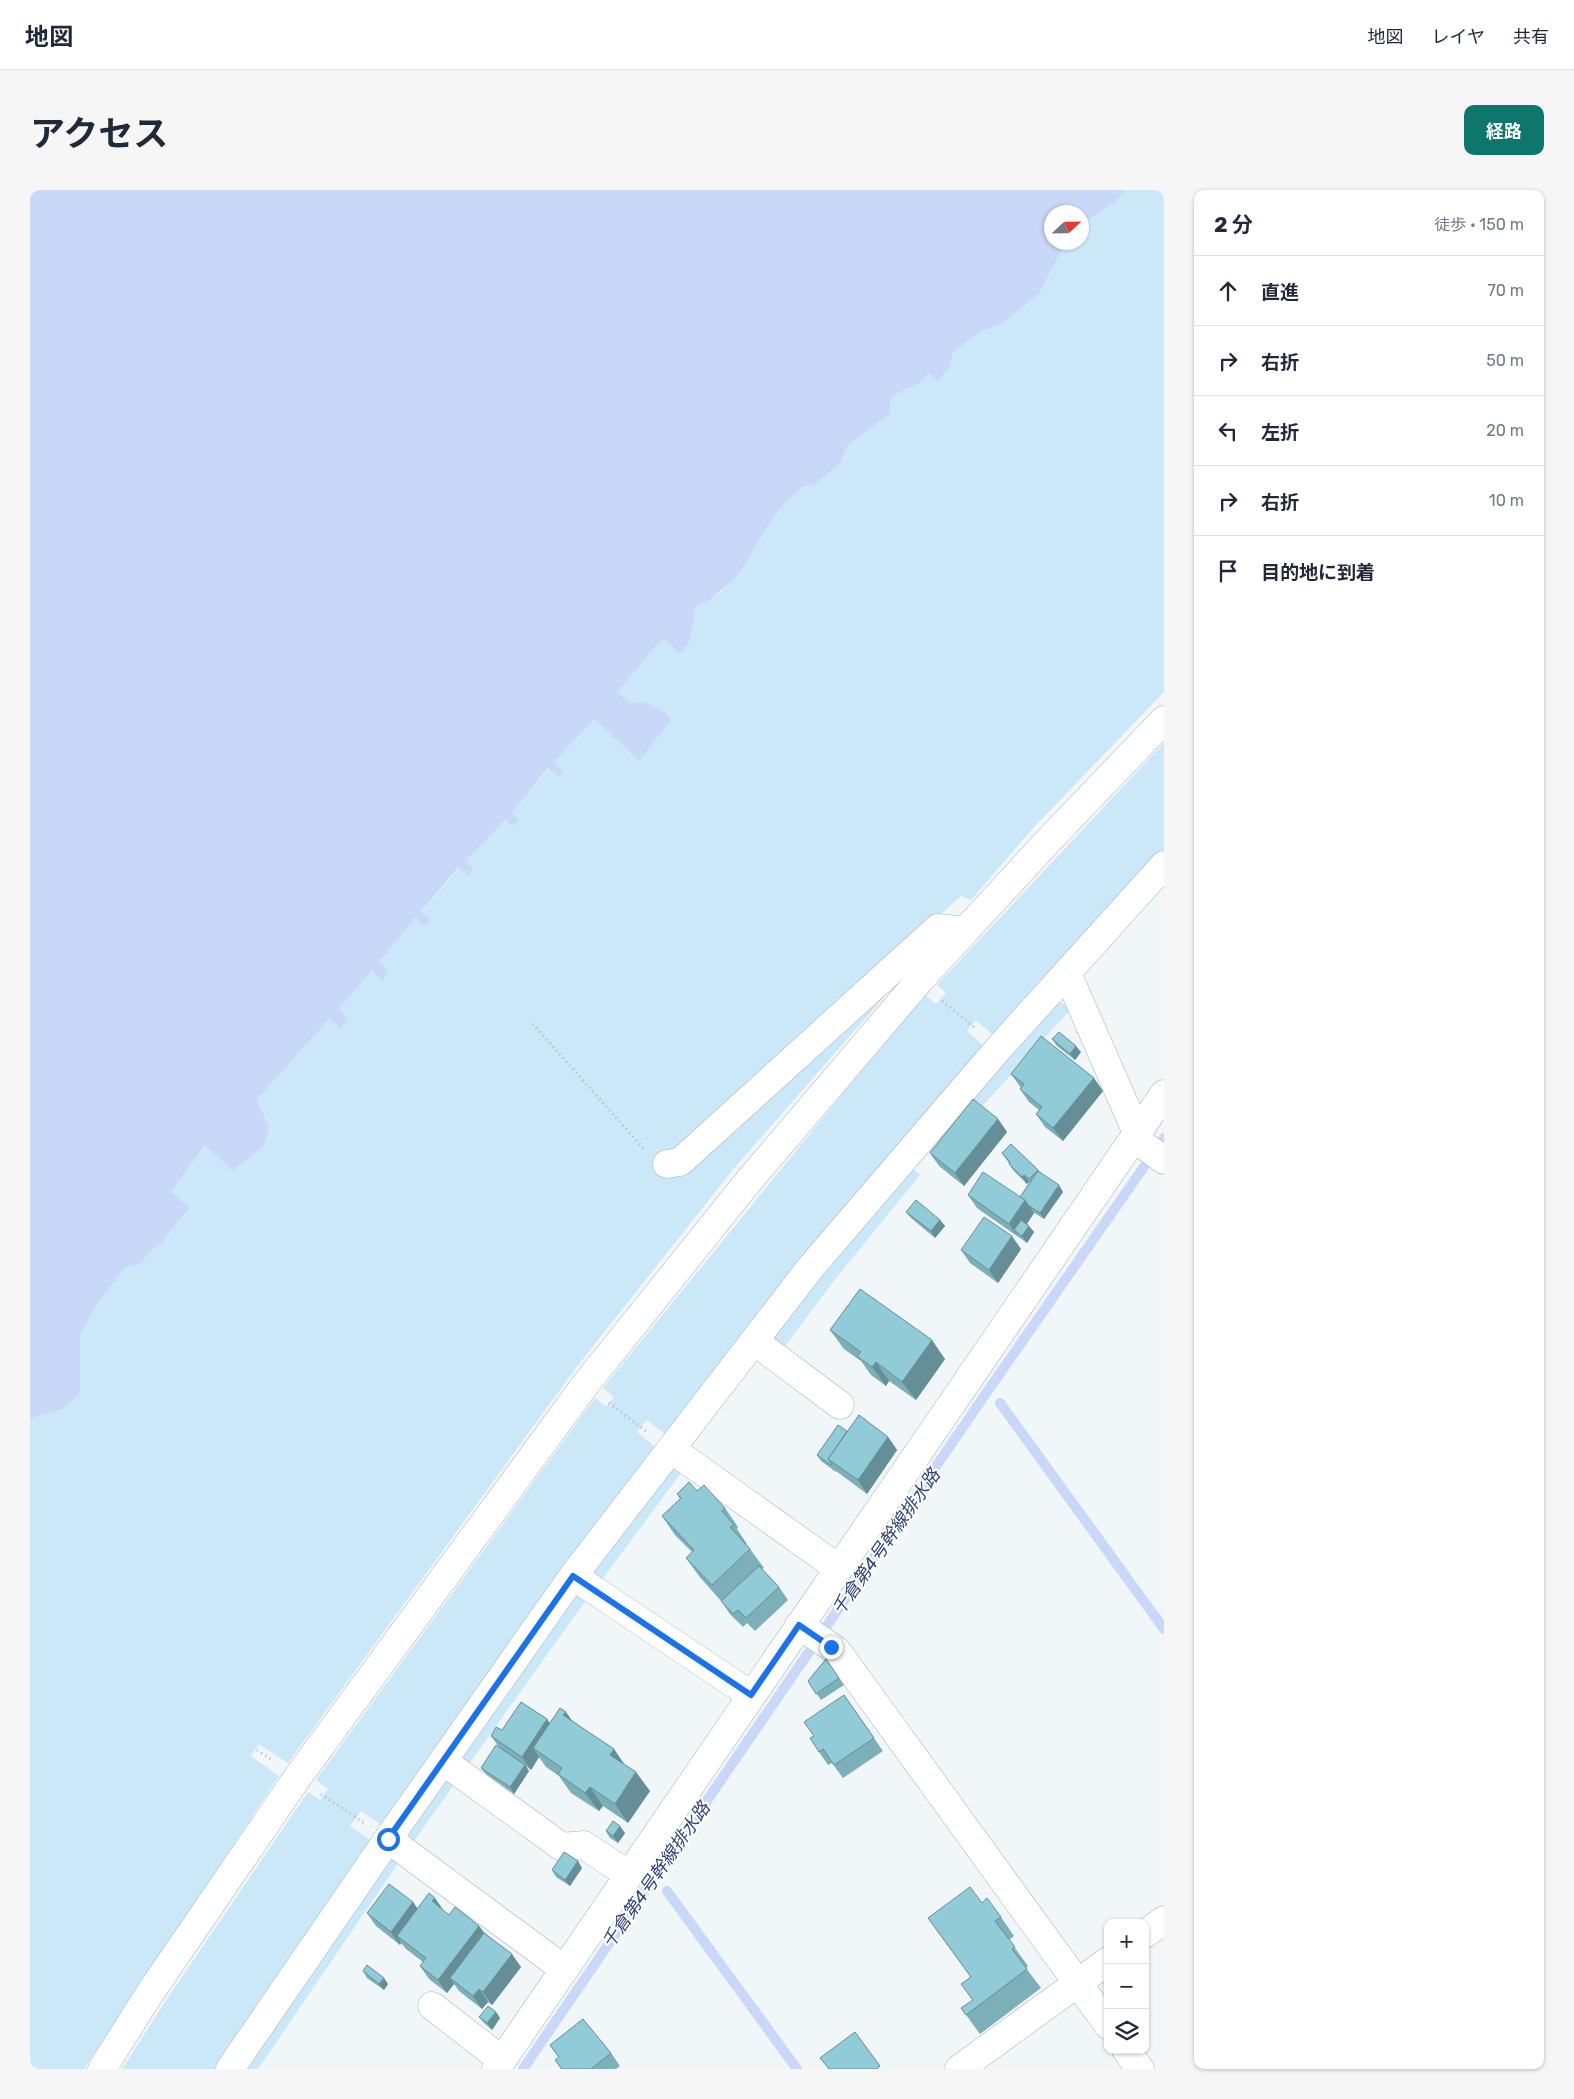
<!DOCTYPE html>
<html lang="ja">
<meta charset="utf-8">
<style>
:root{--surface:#fff;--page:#f6f6f7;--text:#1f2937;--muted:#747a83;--line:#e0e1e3;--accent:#0f766e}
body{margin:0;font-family:Rubik,"Noto Sans JP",sans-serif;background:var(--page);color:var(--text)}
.controls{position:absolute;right:15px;bottom:15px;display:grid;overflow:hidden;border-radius:10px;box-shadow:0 1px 4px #0004}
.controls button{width:45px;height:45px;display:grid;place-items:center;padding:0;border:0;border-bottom:1px solid var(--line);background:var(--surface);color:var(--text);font:25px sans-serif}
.compass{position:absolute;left:1014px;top:15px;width:45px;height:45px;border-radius:50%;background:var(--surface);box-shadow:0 1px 4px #0004;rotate:68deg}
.stop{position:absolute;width:15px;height:15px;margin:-11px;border:4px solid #1a73e8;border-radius:50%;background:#fff}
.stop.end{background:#1a73e8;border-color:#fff;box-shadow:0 1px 5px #0008}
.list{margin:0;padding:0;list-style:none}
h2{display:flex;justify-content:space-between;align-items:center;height:65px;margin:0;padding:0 20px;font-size:21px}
h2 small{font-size:16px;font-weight:400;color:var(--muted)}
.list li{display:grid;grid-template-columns:32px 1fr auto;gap:15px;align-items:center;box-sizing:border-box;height:70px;padding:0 20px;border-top:1px solid var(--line)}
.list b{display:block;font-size:19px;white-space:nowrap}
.list em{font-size:16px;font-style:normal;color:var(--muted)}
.icon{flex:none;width:28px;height:28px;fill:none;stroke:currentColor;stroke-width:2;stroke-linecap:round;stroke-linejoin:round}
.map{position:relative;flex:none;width:1134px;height:1879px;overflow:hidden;border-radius:10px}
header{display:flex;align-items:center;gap:30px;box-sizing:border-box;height:70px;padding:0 25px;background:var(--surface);border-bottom:1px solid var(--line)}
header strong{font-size:24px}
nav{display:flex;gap:28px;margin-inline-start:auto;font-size:18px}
.intro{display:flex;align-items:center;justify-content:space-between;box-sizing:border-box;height:120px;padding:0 30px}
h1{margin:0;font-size:35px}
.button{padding:12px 22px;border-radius:10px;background:var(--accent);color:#fff;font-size:18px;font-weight:700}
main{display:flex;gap:30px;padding:0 30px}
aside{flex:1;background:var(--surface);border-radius:10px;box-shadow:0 1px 4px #0004}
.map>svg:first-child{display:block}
</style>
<header>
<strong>地図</strong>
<nav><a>地図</a><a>レイヤ</a><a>共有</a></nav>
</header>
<div class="intro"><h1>アクセス</h1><a class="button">経路</a></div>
<main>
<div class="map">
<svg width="1134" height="1879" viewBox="0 0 1134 1879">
<rect width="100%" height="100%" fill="#f1f6f9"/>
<g fill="#cae8f7">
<polygon points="1095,0 1134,0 1134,502 1003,638 941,710 931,706 713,903 890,766 705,977 548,1175 258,1573 229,1554 221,1566 249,1586 54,1879 0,1879 0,1229 50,1202 49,1144 67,1115 94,1078 112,1073 119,1062 131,1054 146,1034 160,1020 140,1001 176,956 203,981 235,955 239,937 227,910 300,828 311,838 317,830 309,819 342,779 353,790 359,782 350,771 386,727 400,730 391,722 430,677 444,679 436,671 475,630 482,637 481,624 519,578 529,587 534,582 524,573 564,529 609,571 599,514 588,502 627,455 635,449 650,465 660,451 665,420 668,415 679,411 692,401 719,368 736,339 755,313 773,297 786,294 811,273 817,256 860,224 861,206 881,197 899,183 906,191 921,176 923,163 950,142 971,134 1014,95 1033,54 1052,52 1052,39 1061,28 1086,12"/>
<polygon points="1134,553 1134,661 967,848 946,830 937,841 957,859 639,1247 617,1230 607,1242 629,1260 354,1637 331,1621 320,1636 343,1652 202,1852 185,1879 92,1879 135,1812 278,1602 290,1610 298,1599 286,1590 565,1208 576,1217 584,1207 573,1198 863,842 896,806 906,814 916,803 907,795"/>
<polygon points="1019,813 1033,813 1040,820 906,967 896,959"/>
<polygon points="879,975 890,985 802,1093 750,1163 736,1151"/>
<polygon points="657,1275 570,1392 559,1381 637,1276"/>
<polygon points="545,1402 556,1410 439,1574 426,1564"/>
<polygon points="411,1587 425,1593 384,1651 380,1647 376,1634"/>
<polygon points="366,1666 371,1669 228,1879 211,1879 355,1668"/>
</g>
<path fill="#c9d8f9" d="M0 0H1095L1086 12 1061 28 1052 39V22H1022V52L1035 53 1009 104 971 134 950 142 923 163 921 176 907 192 899 183 890 193 861 206 860 224 817 256 811 273 786 294 773 297 755 313 736 339 719 368 705 388 679 411 668 415 665 420 660 451 650 465 635 449 627 455 588 502 599 513 616 512 636 523 641 530 609 571 564 529 524 573 534 582 530 587 518 578 482 623 489 630 482 637 475 630 436 671 444 679 438 685 429 677 391 721 400 730 394 736 386 727 350 771 359 782 352 791 342 780 309 819 318 830 310 839 300 828 227 910 239 937 235 955 203 981 175 956 141 1001 160 1019 146 1034 131 1054 119 1062 112 1073 94 1078 67 1115 50 1144V1202C29 1227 26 1218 0 1229Z"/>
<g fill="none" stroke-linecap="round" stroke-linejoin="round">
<g stroke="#c9d8f9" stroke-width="10">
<polyline points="970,1213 1134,1439"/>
<polyline points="637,1701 767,1879"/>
<polyline points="493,1879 957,1202 1134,948"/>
</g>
<g stroke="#adb2b4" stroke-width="29">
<g id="minor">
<polyline points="1037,783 1107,943"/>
<polyline points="1104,948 1134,970"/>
<polyline points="637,974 650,972 908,738 935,741"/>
<polyline points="724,1151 810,1215"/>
<polyline points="641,1259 808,1378"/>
<polyline points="543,1386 721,1505"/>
<polyline points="769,1435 807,1461 1078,1835"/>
<polyline points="413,1571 532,1657 554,1655 599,1685"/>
<polyline points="358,1649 534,1779"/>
<polyline points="1115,1744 1134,1730"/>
<polyline points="402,1816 472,1870"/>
<polyline points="1096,1860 1110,1879"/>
<polyline points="72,1879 120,1803 267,1588 555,1195 717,993 889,791 1018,651 1134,530"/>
<polyline points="200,1879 358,1649 543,1386 781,1077 969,858 1134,675"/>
<polyline points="466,1879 1134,904"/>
<polyline points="929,1879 1078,1771"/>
</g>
</g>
<g stroke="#b2b6b8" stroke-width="3" stroke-dasharray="1 4" stroke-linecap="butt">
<polyline points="912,811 946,839"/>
<polyline points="503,834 614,959"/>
<polyline points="579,1213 616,1241"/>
<polyline points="227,1560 243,1571"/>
<polyline points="291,1604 334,1633"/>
</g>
<use href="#minor" stroke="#fff" stroke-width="28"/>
</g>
<g fill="#7dafb9">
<polygon points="1022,849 1051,862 1045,870 1027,856"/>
<polygon points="981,884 1073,901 1033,951 1015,937 1006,924 1009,920 999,912 990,899 991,898"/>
<polygon points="968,929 977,942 934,996 909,976 900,963"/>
<polygon points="972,963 1008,980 1033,1002 1014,1029 1003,1022 1004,1023 997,1034 1004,1042 997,1053 947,1018 938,1005 990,1007 1000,992 999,992 997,994 983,980 979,974 979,973"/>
<polygon points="876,1022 910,1030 915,1036 905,1048 881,1028"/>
<polygon points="991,1059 968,1093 940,1073 931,1060"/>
<polygon points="800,1140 915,1169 886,1210 859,1191 856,1196 841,1185 831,1171 814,1159"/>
<polygon points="817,1241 858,1247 867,1260 837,1304 806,1281 806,1282 791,1271 787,1265"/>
<polygon points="667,1301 695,1318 708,1337 707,1339 717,1354 716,1354 720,1359 734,1378 732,1379 749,1397 758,1410 725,1441 717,1433 713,1437 700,1424 691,1411 669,1386 656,1368 662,1362 645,1345 632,1326 650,1309 647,1304"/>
<polygon points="796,1469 814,1495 791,1510 778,1491"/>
<polygon points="814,1505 853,1561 813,1588 802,1573 798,1575 789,1562 784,1546"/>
<polygon points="542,1530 595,1575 620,1601 598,1633 573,1616 569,1621 541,1603 529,1586 516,1577 509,1567 501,1580 496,1576 499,1581 484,1604 456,1584 451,1578 469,1557 461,1546 472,1540"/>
<polygon points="576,1641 595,1643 588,1653 580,1648"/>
<polygon points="552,1678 540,1696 526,1687 522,1680"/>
<polygon points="383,1712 387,1719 414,1721 419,1725 449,1736 455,1743 491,1777 462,1815 458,1812 452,1819 429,1801 424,1794 417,1803 399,1789 390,1776 393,1772 376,1759 371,1753 370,1755 346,1736 337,1723"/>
<polygon points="952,1713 971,1727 984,1746 979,1750 998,1776 996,1778 1011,1798 950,1844 931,1818 943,1810 931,1794 941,1787 898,1728"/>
<polygon points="333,1781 358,1794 354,1800 337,1788"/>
<polygon points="466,1822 470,1828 462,1840 454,1833 449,1827"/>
<polygon points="520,1855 581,1863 590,1876 586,1879 531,1879 525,1870 529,1868"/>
</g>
<g fill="#668e96">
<polygon points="1046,856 1051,862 1045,870 1040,864"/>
<polygon points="1064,888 1073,901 1033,951 1023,938"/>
<polygon points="968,929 977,942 934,996 925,983"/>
<polygon points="994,985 999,992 997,994 992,987"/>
<polygon points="1029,995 1033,1002 1014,1029 1010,1023"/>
<polygon points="995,1010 1004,1023 990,1044 984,1040 988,1047 979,1034"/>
<polygon points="910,1030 915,1036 905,1048 901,1041"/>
<polygon points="999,1036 1004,1042 997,1053 992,1046"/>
<polygon points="982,1046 991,1059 968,1093 959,1080"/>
<polygon points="902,1150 915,1169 886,1210 872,1192"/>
<polygon points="846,1172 859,1191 856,1196 842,1177"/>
<polygon points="858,1247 867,1260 837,1304 828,1290"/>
<polygon points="536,1522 549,1541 533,1525"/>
<polygon points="517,1529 526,1542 503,1558 509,1567 501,1580 492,1567"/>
<polygon points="584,1559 597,1578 580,1565"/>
<polygon points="495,1575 499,1581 484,1604 480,1597"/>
<polygon points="606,1582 620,1601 598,1633 585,1614"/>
<polygon points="560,1597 573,1616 569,1621 555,1603"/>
<polygon points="590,1636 595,1643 588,1653 583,1646"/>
<polygon points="548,1671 552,1678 540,1696 535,1690"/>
<polygon points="405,1708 414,1721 402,1711"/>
<polygon points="383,1712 392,1725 367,1746 371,1753 370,1755 361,1742"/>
<polygon points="449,1736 458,1749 420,1788 424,1794 417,1803 408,1790"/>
<polygon points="482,1764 491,1777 462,1815 453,1802"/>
<polygon points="354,1788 358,1794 354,1800 349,1794"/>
<polygon points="449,1799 458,1812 452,1819 443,1806"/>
<polygon points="466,1822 470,1828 462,1840 457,1833"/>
</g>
<g fill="#91cbd7" stroke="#668e96">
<polygon points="1029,842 1046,856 1040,864 1022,849"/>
<polygon points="1011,846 1064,888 1023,938 1006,924 1012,917 990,899 994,894 981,884"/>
<polygon points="943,909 968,929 925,983 900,963"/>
<polygon points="981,954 1008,980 999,989 994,985 992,987 979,974 980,972 972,963"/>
<polygon points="1008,981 1029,995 1010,1023 998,1015 995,1010 990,1007"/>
<polygon points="953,982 995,1010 979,1034 938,1005"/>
<polygon points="886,1010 910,1030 901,1041 876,1022"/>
<polygon points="954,1027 982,1046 959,1080 931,1060"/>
<polygon points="991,1030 999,1036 992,1046 984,1040"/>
<polygon points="830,1099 902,1150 872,1192 846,1172 842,1177 827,1166 831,1162 800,1140"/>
<polygon points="829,1225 858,1247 828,1290 798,1269"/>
<polygon points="808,1235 817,1241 798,1269 802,1274 801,1275 787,1265"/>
<polygon points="659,1292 667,1301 674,1295 695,1318 692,1321 704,1335 700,1337 720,1359 682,1395 656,1368 664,1360 632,1326 651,1308 647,1304"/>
<polygon points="729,1376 749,1397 716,1428 708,1420 703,1424 691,1411"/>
<polygon points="796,1469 809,1488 786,1504 778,1491"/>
<polygon points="814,1505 844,1548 804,1575 793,1559 789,1562 780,1548 784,1546 774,1532"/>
<polygon points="491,1512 517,1529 492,1567 461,1546 466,1537 472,1540"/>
<polygon points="530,1518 536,1522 533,1525 584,1559 580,1565 606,1582 585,1614 560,1597 555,1603 528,1584 532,1578 503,1558"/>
<polygon points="466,1555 495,1575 480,1597 451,1578"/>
<polygon points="583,1631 590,1636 583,1646 576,1641"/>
<polygon points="534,1662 548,1671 535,1690 522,1680"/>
<polygon points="359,1694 383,1712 361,1742 337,1723"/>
<polygon points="940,1697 952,1713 957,1708 971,1727 965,1731 985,1757 982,1759 997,1779 936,1825 931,1818 943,1810 931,1794 941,1787 898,1728"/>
<polygon points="399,1703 405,1708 402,1711 419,1725 425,1717 449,1736 408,1790 390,1776 396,1768 367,1746"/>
<polygon points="454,1743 482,1764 453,1802 449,1799 443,1806 420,1788"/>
<polygon points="337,1775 354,1788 349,1794 333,1781"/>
<polygon points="458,1816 466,1822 457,1833 449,1827"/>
<polygon points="553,1829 581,1863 561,1879 532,1879 525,1870 529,1867 520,1855"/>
<polygon points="825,1842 850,1876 847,1879 799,1879 790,1868"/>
</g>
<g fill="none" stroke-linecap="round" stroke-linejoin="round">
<polyline stroke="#1a73e8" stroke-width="6" points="358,1649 543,1386 721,1505 769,1435 801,1457"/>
</g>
<g text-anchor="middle" stroke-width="4" stroke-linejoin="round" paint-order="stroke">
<g font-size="18" font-style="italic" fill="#2f4477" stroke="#fff">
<text transform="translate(856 1352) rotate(-55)" y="6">千倉第4号幹線排水路</text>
<text transform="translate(626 1685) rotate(-55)" y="6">千倉第4号幹線排水路</text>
</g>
</g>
</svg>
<div class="controls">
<button>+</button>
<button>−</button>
<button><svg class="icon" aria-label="layers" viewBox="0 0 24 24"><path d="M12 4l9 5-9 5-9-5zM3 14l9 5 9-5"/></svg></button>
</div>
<svg class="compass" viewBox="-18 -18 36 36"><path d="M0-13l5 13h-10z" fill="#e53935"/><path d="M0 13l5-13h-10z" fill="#747a83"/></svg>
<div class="stop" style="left:358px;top:1649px"></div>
<div class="stop end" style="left:801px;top:1457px"></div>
</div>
<aside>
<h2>2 分<small>徒歩 · 150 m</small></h2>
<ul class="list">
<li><svg class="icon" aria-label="ahead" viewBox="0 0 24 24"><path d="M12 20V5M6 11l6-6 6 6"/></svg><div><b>直進</b></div><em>70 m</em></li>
<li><svg class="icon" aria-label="right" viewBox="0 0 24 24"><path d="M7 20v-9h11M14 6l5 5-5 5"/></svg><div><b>右折</b></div><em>50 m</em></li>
<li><svg class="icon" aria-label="left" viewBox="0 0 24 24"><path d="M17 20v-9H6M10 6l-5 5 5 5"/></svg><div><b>左折</b></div><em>20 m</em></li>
<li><svg class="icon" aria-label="right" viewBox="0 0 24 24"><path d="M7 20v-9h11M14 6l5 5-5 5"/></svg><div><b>右折</b></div><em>10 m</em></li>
<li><svg class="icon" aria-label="arrive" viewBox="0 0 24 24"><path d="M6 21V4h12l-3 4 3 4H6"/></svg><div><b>目的地に到着</b></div></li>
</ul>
</aside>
</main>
